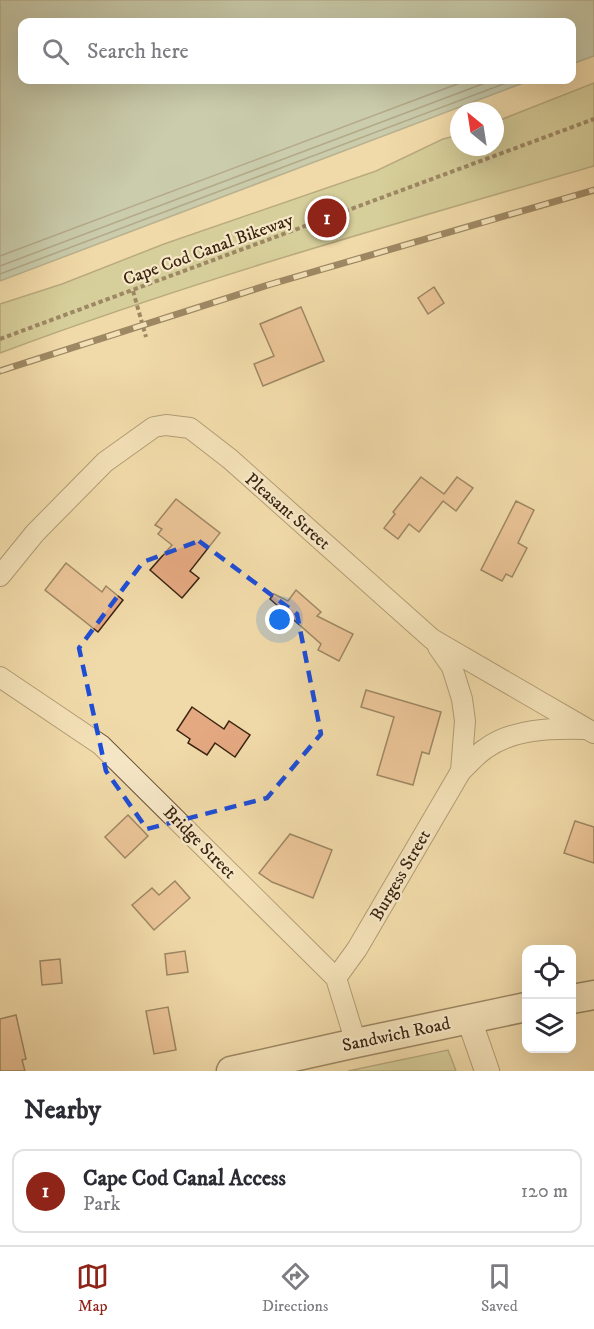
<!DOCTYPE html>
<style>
:root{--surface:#fff;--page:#f7f7f7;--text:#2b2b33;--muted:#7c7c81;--line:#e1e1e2;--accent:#8f2418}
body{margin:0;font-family:"IM FELL DW Pica",serif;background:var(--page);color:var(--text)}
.controls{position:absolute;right:18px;bottom:18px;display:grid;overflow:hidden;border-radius:12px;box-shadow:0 6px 24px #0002}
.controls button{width:54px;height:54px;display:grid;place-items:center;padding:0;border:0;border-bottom:2px solid var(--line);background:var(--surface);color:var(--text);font:30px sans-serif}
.compass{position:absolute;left:450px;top:102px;width:54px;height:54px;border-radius:50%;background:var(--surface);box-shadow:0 6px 24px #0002;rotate:330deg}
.you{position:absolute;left:280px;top:620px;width:21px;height:21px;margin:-15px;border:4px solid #fff;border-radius:50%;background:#1a73e8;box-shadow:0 0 0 9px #1a73e833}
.badge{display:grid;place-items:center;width:39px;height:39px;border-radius:50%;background:var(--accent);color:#fff;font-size:20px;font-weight:700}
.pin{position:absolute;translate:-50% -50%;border:3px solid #fff;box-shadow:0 2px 6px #0006}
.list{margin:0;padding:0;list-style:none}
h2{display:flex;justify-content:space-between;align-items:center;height:78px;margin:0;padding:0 24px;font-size:26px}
h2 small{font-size:20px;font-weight:400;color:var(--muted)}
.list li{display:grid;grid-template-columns:39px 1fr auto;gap:18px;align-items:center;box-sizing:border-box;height:84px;margin:0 12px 12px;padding:0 12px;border:2px solid var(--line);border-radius:12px}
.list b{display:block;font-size:22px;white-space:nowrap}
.list p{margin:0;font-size:20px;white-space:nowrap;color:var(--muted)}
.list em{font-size:20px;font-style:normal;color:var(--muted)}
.icon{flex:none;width:33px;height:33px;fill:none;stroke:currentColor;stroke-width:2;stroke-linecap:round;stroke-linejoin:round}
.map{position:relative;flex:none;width:594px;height:1071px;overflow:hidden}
.search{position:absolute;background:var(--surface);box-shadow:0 6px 24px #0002;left:18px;right:18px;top:18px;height:66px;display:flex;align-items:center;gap:15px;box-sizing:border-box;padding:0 21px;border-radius:12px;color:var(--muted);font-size:22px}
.sheet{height:174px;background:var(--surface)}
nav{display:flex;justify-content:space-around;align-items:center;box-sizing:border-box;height:84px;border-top:2px solid var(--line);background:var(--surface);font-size:16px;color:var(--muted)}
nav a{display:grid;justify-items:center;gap:3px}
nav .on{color:var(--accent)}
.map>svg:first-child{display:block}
</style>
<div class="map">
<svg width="594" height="1071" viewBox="0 0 594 1071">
<rect width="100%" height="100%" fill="#f1daa9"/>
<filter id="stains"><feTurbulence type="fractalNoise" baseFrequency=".00333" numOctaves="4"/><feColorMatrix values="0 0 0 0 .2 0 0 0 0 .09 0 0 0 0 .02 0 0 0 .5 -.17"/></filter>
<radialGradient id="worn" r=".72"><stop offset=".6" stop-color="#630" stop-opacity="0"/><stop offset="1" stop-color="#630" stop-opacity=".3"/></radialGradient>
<g fill="#b8c08a" stroke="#79724d" stroke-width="1.5">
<path d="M594 83V166C395 224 194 280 0 353V304L62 284 164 244 376 171 443 139 459 135V147H495V122Z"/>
<polygon points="448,1050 456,1071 348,1071"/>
</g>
<polygon fill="#9cbaaf" stroke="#757e6f" stroke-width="1.5" points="0,0 594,0 594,56 572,64 572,22 22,22 22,80 531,80 0,281"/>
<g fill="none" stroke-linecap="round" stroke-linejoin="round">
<g stroke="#6b6f60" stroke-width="1.5">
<polyline points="0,256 468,80"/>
<polyline points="0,266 493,80"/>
<polyline points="0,274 514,80"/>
</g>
</g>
<g fill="#e5a982" stroke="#3a2410" stroke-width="1.5">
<polygon points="434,287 444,303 428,314 418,298"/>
<polygon points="301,307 324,361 263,386 254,364 274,356 260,324"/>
<polygon points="421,477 444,494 457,477 473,488 456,511 443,501 419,532 409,524 398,539 384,528 395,514 393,512"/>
<polygon points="176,499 220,533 190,571 199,578 182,598 150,570 172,545 158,534 162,529 155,525"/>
<polygon points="516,501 534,510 518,543 527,548 512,577 506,574 502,581 481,570"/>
<polygon points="66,563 102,592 106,586 123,600 98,632 45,590"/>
<polygon points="296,590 321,612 317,616 353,634 339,661 318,650 321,644 270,599 274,594 288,601"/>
<polygon points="366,690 441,712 429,754 422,752 413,785 377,775 394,717 361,707"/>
<polygon points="192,707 224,729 229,721 250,735 235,757 215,743 207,755 188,743 190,739 177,730"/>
<polygon points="128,815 148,836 125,858 105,837"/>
<polygon points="575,821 594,827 594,863 564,853"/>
<polygon points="290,834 332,850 313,898 272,882 259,873"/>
<polygon points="175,881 190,898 154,930 132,905 152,888 159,895"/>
<polygon points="185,951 188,972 167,975 165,954"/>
<polygon points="60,959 62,983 42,985 40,961"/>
<polygon points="168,1007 176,1050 154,1054 146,1011"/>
<polygon points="16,1015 26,1059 22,1060 25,1071 0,1071 0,1019"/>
</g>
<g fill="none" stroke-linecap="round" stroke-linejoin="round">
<g stroke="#685236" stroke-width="22">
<g id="minor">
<polyline points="0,576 35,533 105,462 154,427 166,425 190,428 230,459 432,639 594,733"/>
<polyline points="0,677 101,745 336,978 356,1043"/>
<path d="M461 771C469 764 476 755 485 749 512 729 551 728 584 729"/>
<polyline points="336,978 357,949 461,771 465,721 462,699 452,667 438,647"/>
</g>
</g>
<g stroke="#685236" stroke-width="26">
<polyline id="tertiary" points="469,1019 487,1071"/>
</g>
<g stroke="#3a2410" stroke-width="31">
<g id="secondary">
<polyline points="572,999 594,995"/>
<polyline points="231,1071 356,1043 526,1007"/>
</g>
</g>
<g stroke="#3a2410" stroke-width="4" stroke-dasharray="4.5 3" stroke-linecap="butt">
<polyline points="133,291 146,337"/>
<polyline points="0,339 594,119"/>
</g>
<use href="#minor" stroke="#f6e7c7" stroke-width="20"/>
<use href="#tertiary" stroke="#f6e7c7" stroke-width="24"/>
<use href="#secondary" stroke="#f6e7c7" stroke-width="28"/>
<g stroke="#3a2410" stroke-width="7">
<polyline id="rail" points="0,371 268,285 594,190"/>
</g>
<use href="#rail" stroke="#f6e7c7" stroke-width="4.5" stroke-dasharray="14" stroke-linecap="butt"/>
</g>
<path d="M0 0H594V1071H0ZM199 541 297 614 321 734 267 798 147 829 106 771 79 648 143 562Z" fill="#f1daa9" fill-opacity=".55" fill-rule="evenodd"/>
<path fill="none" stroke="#1d4ed8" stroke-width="4.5" stroke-dasharray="12 8" stroke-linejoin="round" d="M199 541 297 614 321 734 267 798 147 829 106 771 79 648 143 562Z"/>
<g text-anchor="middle" stroke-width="4.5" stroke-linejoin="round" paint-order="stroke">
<g font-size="18" fill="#3a2410" stroke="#f6e7c7">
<text transform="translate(208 249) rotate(-20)" y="6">Cape Cod Canal Bikeway</text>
<text transform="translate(288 511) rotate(41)" y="6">Pleasant Street</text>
<text transform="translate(200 842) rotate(45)" y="6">Bridge Street</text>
<text transform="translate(400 875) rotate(-60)" y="6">Burgess Street</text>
<text transform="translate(396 1034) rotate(-12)" y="6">Sandwich Road</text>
</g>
</g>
<rect width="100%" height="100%" filter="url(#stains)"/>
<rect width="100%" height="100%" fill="url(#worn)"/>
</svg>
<div class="controls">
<button><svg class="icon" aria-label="locate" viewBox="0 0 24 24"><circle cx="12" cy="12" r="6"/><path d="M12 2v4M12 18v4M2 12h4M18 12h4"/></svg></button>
<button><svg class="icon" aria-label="layers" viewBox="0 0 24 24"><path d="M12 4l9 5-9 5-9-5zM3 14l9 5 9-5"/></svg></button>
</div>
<svg class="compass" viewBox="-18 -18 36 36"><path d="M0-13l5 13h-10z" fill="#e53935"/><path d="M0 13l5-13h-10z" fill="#7c7c81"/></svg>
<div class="you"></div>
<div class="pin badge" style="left:327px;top:218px">1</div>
<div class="search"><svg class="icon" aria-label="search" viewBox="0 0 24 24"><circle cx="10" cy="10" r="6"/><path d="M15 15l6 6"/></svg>Search here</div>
</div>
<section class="sheet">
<h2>Nearby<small></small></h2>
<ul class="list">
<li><span class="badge">1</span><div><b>Cape Cod Canal Access</b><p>Park</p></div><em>120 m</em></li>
</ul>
</section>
<nav>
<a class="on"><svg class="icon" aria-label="map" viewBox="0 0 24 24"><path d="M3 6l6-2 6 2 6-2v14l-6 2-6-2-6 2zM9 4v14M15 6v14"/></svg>Map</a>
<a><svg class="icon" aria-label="directions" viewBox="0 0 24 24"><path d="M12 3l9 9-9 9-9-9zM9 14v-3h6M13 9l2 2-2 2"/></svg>Directions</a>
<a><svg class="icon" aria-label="saved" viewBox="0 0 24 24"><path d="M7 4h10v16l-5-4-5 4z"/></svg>Saved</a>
</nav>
